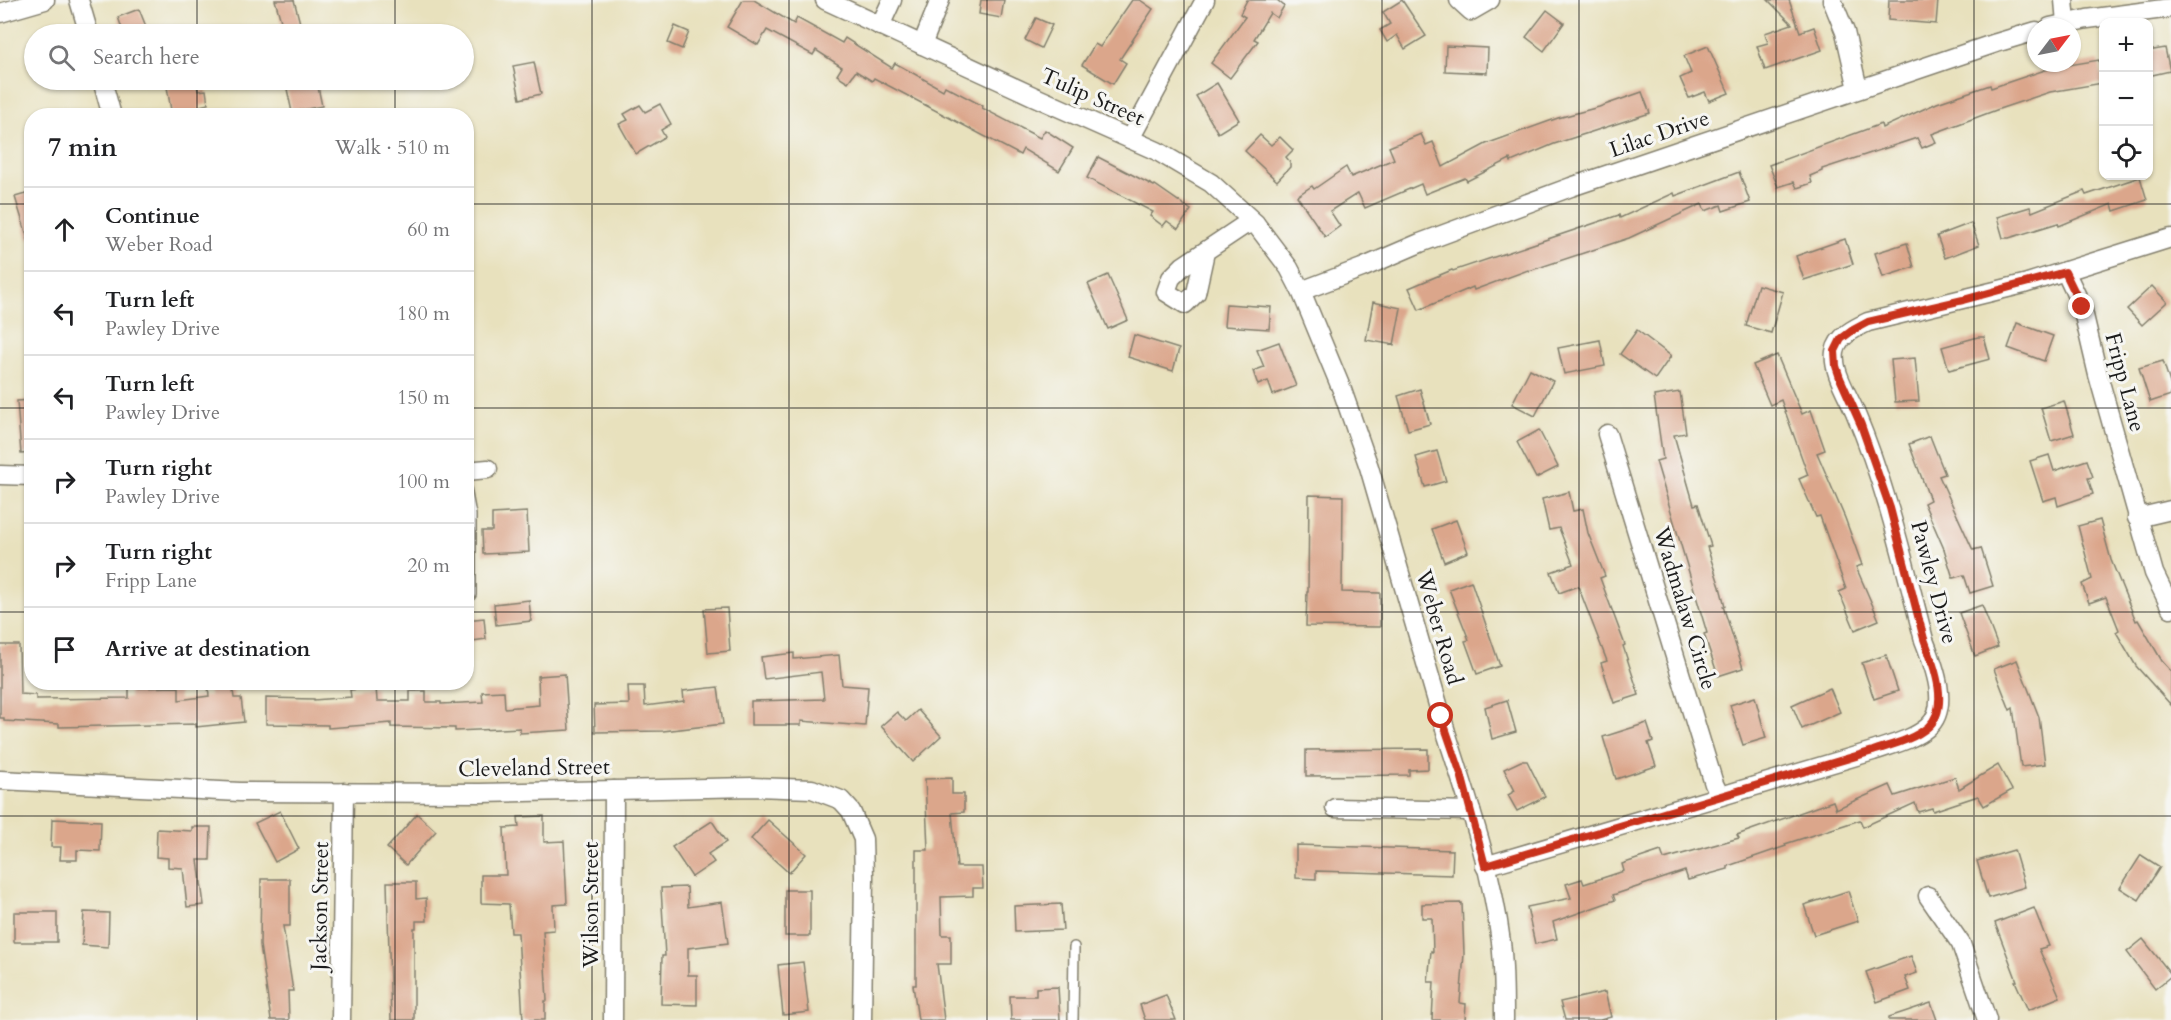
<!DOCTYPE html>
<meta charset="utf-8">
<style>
:root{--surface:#fff;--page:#f6f6f6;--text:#202124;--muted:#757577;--line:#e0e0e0}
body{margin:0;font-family:Cardo,serif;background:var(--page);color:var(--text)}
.controls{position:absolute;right:18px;top:18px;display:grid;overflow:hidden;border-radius:12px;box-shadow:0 2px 4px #0004}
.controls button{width:54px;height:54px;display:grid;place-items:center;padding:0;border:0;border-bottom:2px solid var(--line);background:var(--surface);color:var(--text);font:30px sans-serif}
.compass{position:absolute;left:2027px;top:18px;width:54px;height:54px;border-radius:50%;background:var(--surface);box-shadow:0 2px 4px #0004;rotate:58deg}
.stop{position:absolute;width:18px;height:18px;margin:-14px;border:4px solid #c8321e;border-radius:50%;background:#fff}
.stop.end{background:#c8321e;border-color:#fff;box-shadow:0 2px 6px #0008}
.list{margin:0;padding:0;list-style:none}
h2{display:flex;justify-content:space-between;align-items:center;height:78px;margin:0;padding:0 24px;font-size:26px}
h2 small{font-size:20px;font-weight:400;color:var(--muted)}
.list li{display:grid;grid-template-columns:39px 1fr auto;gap:18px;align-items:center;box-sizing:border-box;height:84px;padding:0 24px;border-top:2px solid var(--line)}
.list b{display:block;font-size:22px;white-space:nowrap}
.list p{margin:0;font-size:20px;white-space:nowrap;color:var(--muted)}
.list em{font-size:20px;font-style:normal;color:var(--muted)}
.icon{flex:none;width:33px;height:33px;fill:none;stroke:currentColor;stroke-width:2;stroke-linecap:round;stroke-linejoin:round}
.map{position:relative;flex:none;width:2171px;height:1020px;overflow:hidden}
.search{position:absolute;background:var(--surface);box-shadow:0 2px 4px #0004;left:24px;top:24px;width:450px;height:66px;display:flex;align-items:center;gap:15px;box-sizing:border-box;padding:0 21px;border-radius:33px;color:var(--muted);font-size:22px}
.panel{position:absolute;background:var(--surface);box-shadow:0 2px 4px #0004;left:24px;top:108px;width:450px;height:582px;border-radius:24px}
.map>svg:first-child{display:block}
</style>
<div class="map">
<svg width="2171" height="1020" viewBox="0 0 2171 1020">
<rect width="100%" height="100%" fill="#f6f6f2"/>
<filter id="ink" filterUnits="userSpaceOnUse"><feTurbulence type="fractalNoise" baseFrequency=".0167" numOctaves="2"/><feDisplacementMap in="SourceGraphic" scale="12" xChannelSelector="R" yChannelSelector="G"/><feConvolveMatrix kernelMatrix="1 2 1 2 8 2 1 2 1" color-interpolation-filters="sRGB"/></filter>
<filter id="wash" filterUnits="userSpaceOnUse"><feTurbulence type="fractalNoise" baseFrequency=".008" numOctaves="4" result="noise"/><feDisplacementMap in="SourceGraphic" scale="24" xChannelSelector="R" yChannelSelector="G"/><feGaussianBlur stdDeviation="1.35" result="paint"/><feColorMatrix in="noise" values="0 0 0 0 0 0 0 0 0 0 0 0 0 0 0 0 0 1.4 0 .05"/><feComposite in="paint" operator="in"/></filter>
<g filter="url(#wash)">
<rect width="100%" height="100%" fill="#e8e1bd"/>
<g id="blocks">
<g fill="#dba68b">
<polygon points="275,0 294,0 301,27 284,32"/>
<polygon points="743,0 754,0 794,24 797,18 842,43 845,38 892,68 895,63 943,90 945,86 983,106 982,108 1040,138 1045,130 1073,148 1059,171 1023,149 1020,155 874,78 872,81 856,71 848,82 837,75 842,67 816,50 813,55 767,30 758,45 727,27"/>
<polygon points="981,0 1004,0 1001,18 979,14"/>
<polygon points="1132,0 1140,0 1153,9 1120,59 1126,63 1113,84 1082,65 1095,44 1100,47"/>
<polygon points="1247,0 1277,0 1284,6 1277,18 1270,13 1254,39 1258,41 1230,78 1211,63 1245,17 1240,14"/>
<polygon points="1402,0 1426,36 1405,49 1397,35 1387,42 1380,30 1390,24 1383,12"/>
<polygon points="1768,0 1789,0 1800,32 1814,27 1822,50 1765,70 1757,46 1768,43 1765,33 1792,24"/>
<polygon points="1889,0 1938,0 1936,24 1888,20"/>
<polygon points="139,9 149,34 124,34 118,17"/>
<polygon points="1547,10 1564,23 1544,51 1526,37"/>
<polygon points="1036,18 1052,25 1041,48 1025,40"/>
<polygon points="675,26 689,32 682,49 668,43"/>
<polygon points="1446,46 1488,48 1487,73 1445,71"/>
<polygon points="1708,46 1729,93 1709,101 1705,92 1689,98 1680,78 1691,73 1684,56"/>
<polygon points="2165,48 2170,71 2148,76 2148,51"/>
<polygon points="2099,60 2103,83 2050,92 1999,109 1932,134 1936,142 1922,148 1917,138 1822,169 1822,171 1810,176 1812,183 1797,188 1794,182 1778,187 1769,165 1881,124 1882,128 1937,103 1990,85 1991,88 2051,68"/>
<polygon points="534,62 541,94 520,99 513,66"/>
<polygon points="196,82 198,91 206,90 208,104 200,106 202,116 172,116 167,87"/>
<polygon points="317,82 322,106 292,112 287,89"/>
<polygon points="1217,83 1239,120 1218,133 1196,96"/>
<polygon points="1642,92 1650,113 1554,144 1511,162 1510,159 1467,181 1465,178 1425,194 1421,184 1365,208 1358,193 1330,211 1340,226 1325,237 1297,196 1312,186 1314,189 1346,167 1351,177 1394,159 1389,147 1421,134 1426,145 1433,142 1443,167 1486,144 1558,118 1599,107"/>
<polygon points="660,104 671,124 661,130 665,137 636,154 619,124 628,120 624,114 640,105 645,112"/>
<polygon points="1260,135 1271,145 1280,137 1293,150 1286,157 1290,162 1290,167 1277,181 1245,151"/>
<polygon points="1098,157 1154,186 1155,185 1191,210 1178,229 1167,221 1163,226 1150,216 1153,212 1087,178"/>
<polygon points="1739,172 1750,202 1723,211 1721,205 1705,211 1702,204 1629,238 1529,271 1528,270 1474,290 1473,287 1419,310 1409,288 1452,270 1453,271 1619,215 1620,218 1674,193 1675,196"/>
<polygon points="2140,177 2147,200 2114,211 2112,204 2059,226 2058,223 2009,238 2003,238 1997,217 2030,207 2032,212 2084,191 2086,195"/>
<polygon points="32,192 32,239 28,239 15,197"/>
<polygon points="1971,223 1979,245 1945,258 1937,236"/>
<polygon points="1845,239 1853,264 1804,280 1796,256"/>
<polygon points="1907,243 1914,267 1883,277 1875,253"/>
<polygon points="1108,275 1128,320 1108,329 1088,284"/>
<polygon points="1758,285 1783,292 1771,333 1746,326"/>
<polygon points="2152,286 2167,302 2142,325 2127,309"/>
<polygon points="1373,302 1401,308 1394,345 1366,340"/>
<polygon points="1226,304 1271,307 1269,329 1224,326"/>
<polygon points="2017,323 2053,336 2044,361 2008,348"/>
<polygon points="1637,330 1671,356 1655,379 1620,354"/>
<polygon points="1134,335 1179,349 1173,371 1128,357"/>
<polygon points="1978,337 1984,337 1990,359 1949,370 1942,347"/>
<polygon points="1600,340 1605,366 1564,374 1558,348"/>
<polygon points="1279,342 1296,386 1273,395 1268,381 1258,385 1253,371 1264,367 1257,350"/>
<polygon points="1777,355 1802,414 1811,410 1825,450 1817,453 1845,518 1862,565 1856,567 1879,620 1855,630 1839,592 1846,589 1820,516 1816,517 1799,479 1808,475 1781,400 1770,405 1753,365"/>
<polygon points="1915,358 1919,401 1895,402 1891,360"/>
<polygon points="2163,361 2171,386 2171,395 2150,402 2139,368"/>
<polygon points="1530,369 1553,381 1535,416 1512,404"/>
<polygon points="1420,389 1430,424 1408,430 1398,396"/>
<polygon points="1680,392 1686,433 1674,435 1694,505 1698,504 1711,546 1707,547 1720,587 1725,606 1723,606 1743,668 1718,676 1704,634 1707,633 1656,461 1663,459 1654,396"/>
<polygon points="32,400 32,453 21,454 17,401"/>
<polygon points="2064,401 2074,434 2051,441 2041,408"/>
<polygon points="1539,430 1558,467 1536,478 1517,442"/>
<polygon points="1930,436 1945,474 1939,476 1973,550 1981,548 1993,586 1970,593 1964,575 1953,578 1944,549 1924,503 1930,500 1909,444"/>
<polygon points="1437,451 1446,481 1425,487 1416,457"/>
<polygon points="2049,455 2054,471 2087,460 2093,477 2088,478 2093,494 2058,506 2056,497 2043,501 2030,461"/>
<polygon points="1569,492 1573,511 1583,509 1588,533 1605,576 1600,578 1625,645 1623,646 1639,695 1614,703 1601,663 1607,661 1578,586 1559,593 1551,572 1573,564 1559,528 1549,530 1542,499"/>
<polygon points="1309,495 1343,496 1342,592 1380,593 1380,627 1306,626 1307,592 1308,592"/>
<polygon points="527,512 529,552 483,554 482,531 492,531 492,514"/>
<polygon points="1456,520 1468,552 1444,562 1432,529"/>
<polygon points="2100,520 2111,560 2136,621 2138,620 2162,661 2171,671 2171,705 2136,666 2116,632 2119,630 2106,597 2089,603 2082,584 2092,579 2078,526"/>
<polygon points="1471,581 1500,666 1477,674 1465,641 1469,640 1449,589"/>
<polygon points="529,600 531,621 496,625 494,604"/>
<polygon points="1982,605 1998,647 1975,656 1959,613"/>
<polygon points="727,608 730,651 708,653 704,609"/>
<polygon points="484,618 486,639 466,642 466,620"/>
<polygon points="0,645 19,645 20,694 36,695 36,699 129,698 129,688 179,687 179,700 209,696 208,686 232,683 234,698 241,698 244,722 196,727 196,724 59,727 59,724 4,721 4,718 0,718"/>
<polygon points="794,653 794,659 839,655 842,685 868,687 865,726 801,721 801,725 751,725 751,701 824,699 821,672 764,679 761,657"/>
<polygon points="1886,655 1898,691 1874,699 1862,663"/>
<polygon points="2017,660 2039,717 2045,764 2021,767 2013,708 2010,710 1994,669"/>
<polygon points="565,674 569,730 520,733 520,728 455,731 455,728 391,727 391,723 328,728 328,725 266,724 266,698 314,699 314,700 351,697 350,690 376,687 377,701 410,701 410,691 426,691 426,702 441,702 441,704 483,702 482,692 504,691 505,708 539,705 538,676"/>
<polygon points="628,686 644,686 645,706 684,701 683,691 718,687 723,724 663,731 595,732 594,705 629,704"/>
<polygon points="1830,688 1840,712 1802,729 1792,705"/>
<polygon points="1755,697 1766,738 1743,745 1730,705"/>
<polygon points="1507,700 1516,732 1492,739 1485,707"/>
<polygon points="918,710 941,736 913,762 881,726 897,712 906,721"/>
<polygon points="1647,723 1653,741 1648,743 1656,766 1616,779 1603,737"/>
<polygon points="1428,749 1428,769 1409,770 1409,775 1306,776 1306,750"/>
<polygon points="1521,761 1527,761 1545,797 1517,811 1508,795 1515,791 1504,769"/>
<polygon points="1998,765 2012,790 1984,806 1978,796 1933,811 1932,808 1918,812 1915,803 1863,827 1860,820 1785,844 1786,846 1728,866 1728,869 1688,880 1685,871 1613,895 1615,900 1553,922 1557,939 1535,944 1527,907 1571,898 1566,884 1582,879 1584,884 1624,871 1622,864 1661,851 1664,859 1739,838 1737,835 1833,801 1836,809 1890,785 1895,796 1955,777 1959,789"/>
<polygon points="952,778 952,794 964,794 964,812 952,813 957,867 982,867 983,888 973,888 973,896 941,897 942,935 951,935 951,964 937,964 944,1020 918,1020 913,985 916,985 916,850 928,850 925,779"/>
<polygon points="280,811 299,849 275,862 255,823"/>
<polygon points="417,814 436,831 406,865 387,848"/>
<polygon points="544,816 544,842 564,841 567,904 553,905 554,930 543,931 547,1001 545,1001 545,1020 523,1020 518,933 511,933 509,904 481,903 481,875 506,875 504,828 519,827 518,817"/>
<polygon points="52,819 101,821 100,851 77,850 77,860 60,860 61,847 51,847"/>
<polygon points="768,820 806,854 789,873 751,839"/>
<polygon points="712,821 726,842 708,854 714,862 692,877 672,847"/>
<polygon points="192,827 211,827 210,860 198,860 204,905 187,907 183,868 168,867 168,858 156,857 157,829 192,831"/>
<polygon points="1296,845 1453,850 1452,875 1316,871 1316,879 1296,878"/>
<polygon points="2014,850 2025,887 1988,898 1977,861"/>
<polygon points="2141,855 2160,867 2139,900 2120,888"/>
<polygon points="261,879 290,879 290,926 283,926 293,991 288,991 289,1020 271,1020 260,945"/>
<polygon points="387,882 416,882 416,899 426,898 427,921 416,921 416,928 414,928 414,1020 391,1020"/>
<polygon points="687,887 688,907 722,902 728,943 688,948 688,975 697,975 697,1005 661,1004 662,956 665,956 661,888"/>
<rect x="785" y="890" width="25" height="46"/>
<polygon points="1848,891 1858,921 1814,935 1804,905"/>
<polygon points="1462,903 1464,954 1460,1003 1466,1004 1465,1020 1432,1020 1434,982 1428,982 1431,951 1433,952 1432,918 1422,918 1422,904"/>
<polygon points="1061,904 1063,930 1015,932 1014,906"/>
<polygon points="2034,908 2049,946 2039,949 2060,997 2028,1010 2015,981 2017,981 1995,923"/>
<rect x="14" y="912" width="43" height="30"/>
<polygon points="84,912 109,913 108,947 82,945"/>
<polygon points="2143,939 2171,974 2171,976 2155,989 2127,952"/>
<polygon points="1911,956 1917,973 1905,977 1910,990 1877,1002 1866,972"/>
<polygon points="803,962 809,1012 783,1015 778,965"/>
<polygon points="1058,987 1060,1020 1011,1020 1010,996 1036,996 1036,988"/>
<polygon points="1605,992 1611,1017 1600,1020 1565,1020 1560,1002"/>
<polygon points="1166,995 1176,1020 1145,1020 1140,1005"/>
<polygon points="1931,1003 1937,1020 1889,1020 1889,1017"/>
</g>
</g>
</g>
<g filter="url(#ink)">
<use href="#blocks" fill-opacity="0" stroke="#827e6c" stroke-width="1.5"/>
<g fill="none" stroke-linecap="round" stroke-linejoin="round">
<g stroke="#827e6c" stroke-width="12">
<g id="service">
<polyline points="466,488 471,515 471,595"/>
<polyline points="1073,1020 1074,947"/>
</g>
</g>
<g stroke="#827e6c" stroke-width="21">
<g id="minor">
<polyline points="79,0 89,34"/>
<path d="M825 0 1033 96 1157 151 1211 183 1255 223 1289 268 1301 291 1342 390 1369 467 1446 732C1468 801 1492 870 1501 942 1504 967 1504 995 1504 1020"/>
<polyline points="1459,0 1471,11 1490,0"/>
<polyline points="1832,0 1845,32 1858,89"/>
<polyline points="2064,0 2066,23"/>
<polyline points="0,13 45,0"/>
<polyline points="880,26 892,0"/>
<polyline points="2050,27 2087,19 2171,8"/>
<polyline points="922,45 940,0"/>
<polyline points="102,80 112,116"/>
<polyline points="1130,139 1205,0"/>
<polyline points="1205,252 1196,293 1185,304 1166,292 1171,278 1183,266 1243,226 1255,223"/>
<polyline points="2065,271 2082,307 2098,375 2154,573 2171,608"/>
<polyline points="1301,291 1362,268 1420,243 1571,187 1996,43 2036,31"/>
<polyline points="1607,434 1714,784 1720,796"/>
<polyline points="466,471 488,469"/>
<polyline points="0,475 32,476"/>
<polyline points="2137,518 2171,510"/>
<polyline points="0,780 240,792 480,793 752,787 812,789 841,800 851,811 863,839 864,877 862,1020"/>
<polyline points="1335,808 1471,811"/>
<path d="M1485 866 1873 751C1890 745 1913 740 1928 727 1951 707 1933 663 1924 640 1904 563 1886 485 1855 412 1848 395 1832 371 1835 352 1838 336 1855 328 1868 322L2024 284 2171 238"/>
<polyline points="1928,896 1961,944 1987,1020"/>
<polyline points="341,1020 344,792"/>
<polyline points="613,1020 614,790"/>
</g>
</g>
<use href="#service" stroke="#fff" stroke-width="9"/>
<use href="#minor" stroke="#fff" stroke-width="18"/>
</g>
</g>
<g fill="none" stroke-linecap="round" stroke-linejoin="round" filter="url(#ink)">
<path stroke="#c8321e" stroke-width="8" d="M1441 716 1461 774 1485 866 1873 751C1890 745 1913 740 1928 727 1951 707 1933 663 1924 639L1890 508 1861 425 1840 378 1836 366 1835 351 1841 339 1853 330 1868 322 1963 300 2065 272 2082 307"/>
</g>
<path fill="none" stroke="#1c1c1c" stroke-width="1.5" stroke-opacity="0.55" d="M197 0V34M395 0V34M592 0V1020M789 0V1020M987 0V1020M1184 0V1020M1382 0V1020M1579 0V1020M1776 0V1020M1974 0V1020M197 80V116M395 80V116M0 204H32M466 204H2171M0 408H32M466 408H2171M0 612H32M466 612H2171M197 682V1020M395 682V1020M0 816H2171"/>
<g text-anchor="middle" stroke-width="6" stroke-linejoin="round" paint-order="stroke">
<g font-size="22" fill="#1c1c1c" stroke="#f6f6f2">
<text transform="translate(1093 96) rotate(24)" y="8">Tulip Street</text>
<text transform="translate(1659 133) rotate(-19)" y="8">Lilac Drive</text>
<text transform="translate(2126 382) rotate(75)" y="8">Fripp Lane</text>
<text transform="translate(1935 582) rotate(75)" y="8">Pawley Drive</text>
<text transform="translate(1686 608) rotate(73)" y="8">Wadmalaw Circle</text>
<text transform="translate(1440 627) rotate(74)" y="8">Weber Road</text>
<text transform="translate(534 767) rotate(-1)" y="8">Cleveland Street</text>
<text transform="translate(590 905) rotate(-90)" y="8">Wilson Street</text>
<text transform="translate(319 906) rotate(-89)" y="8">Jackson Street</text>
</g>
</g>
</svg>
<div class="controls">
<button>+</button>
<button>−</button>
<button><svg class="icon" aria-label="locate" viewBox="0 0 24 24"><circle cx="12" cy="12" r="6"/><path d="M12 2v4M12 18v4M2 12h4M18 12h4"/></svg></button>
</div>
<svg class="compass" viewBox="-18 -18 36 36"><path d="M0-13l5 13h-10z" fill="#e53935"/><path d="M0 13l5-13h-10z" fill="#757577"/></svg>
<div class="stop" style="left:1441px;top:716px"></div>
<div class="stop end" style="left:2082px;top:307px"></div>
<div class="search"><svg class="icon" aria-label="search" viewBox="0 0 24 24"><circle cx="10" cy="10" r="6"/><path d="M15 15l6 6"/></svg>Search here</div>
<section class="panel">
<h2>7 min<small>Walk · 510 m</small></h2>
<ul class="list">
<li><svg class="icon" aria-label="ahead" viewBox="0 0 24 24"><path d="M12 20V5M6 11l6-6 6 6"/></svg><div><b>Continue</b><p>Weber Road</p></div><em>60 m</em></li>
<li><svg class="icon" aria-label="left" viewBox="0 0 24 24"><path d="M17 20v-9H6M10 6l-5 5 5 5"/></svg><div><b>Turn left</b><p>Pawley Drive</p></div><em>180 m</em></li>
<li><svg class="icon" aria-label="left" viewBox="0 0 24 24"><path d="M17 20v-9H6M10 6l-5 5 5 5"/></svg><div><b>Turn left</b><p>Pawley Drive</p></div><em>150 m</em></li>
<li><svg class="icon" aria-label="right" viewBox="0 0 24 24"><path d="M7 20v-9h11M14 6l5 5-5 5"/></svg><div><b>Turn right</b><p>Pawley Drive</p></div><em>100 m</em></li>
<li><svg class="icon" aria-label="right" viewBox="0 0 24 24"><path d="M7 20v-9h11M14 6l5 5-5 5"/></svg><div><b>Turn right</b><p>Fripp Lane</p></div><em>20 m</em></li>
<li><svg class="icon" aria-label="arrive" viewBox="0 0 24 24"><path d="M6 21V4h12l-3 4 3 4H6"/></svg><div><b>Arrive at destination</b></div></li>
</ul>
</section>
</div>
